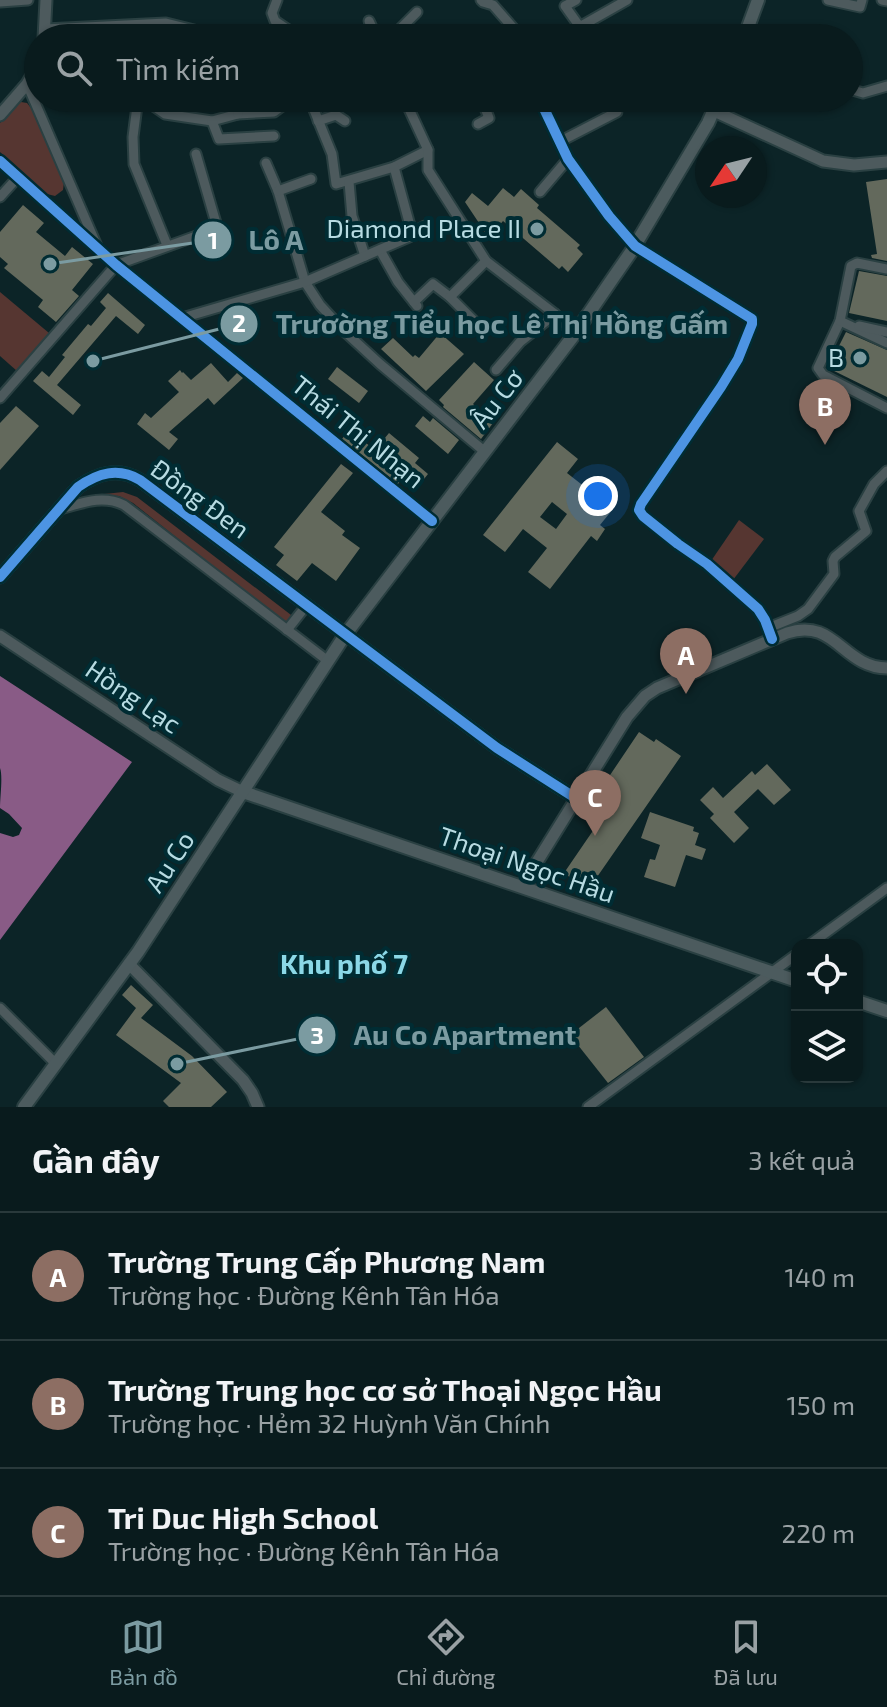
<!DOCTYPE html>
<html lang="vi">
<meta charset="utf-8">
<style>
:root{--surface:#091b1d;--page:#17282a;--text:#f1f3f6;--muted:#99a1a4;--line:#29393b;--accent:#7b9ba1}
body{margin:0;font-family:"Exo 2",sans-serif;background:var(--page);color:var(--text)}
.controls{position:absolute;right:24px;bottom:24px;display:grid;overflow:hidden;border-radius:16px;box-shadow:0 2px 6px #0004}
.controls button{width:72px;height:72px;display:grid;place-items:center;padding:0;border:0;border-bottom:2px solid var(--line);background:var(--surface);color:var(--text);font:40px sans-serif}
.compass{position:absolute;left:695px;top:136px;width:72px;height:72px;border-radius:50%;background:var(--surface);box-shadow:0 2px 6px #0004;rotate:235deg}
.you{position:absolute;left:598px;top:496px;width:28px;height:28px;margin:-20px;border:6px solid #fff;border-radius:50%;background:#1a73e8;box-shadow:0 0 0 12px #1a73e833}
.badge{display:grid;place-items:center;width:52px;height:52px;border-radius:50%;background:var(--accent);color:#fff;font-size:26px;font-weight:700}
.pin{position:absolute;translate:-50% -66px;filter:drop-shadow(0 2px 4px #0008)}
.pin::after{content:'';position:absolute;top:42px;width:28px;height:24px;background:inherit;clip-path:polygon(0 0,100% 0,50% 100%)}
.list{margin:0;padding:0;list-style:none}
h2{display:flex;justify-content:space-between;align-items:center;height:104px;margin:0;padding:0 32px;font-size:34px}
h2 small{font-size:26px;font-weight:400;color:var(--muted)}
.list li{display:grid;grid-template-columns:52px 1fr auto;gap:24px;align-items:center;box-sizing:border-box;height:128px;padding:0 32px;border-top:2px solid var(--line)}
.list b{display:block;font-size:30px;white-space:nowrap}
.list p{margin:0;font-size:26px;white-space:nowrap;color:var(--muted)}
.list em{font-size:26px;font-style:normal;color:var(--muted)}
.icon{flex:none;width:44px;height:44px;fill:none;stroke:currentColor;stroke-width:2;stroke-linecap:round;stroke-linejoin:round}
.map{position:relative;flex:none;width:887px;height:1107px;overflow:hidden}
.search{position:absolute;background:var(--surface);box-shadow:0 2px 6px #0004;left:24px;right:24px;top:24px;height:88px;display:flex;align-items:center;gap:20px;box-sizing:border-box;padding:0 28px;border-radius:44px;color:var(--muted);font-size:30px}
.sheet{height:488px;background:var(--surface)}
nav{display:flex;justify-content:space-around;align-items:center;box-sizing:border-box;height:112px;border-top:2px solid var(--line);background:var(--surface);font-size:22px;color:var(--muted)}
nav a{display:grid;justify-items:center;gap:4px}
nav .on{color:var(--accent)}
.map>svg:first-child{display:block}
</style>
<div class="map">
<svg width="887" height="1107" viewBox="0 0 887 1107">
<rect width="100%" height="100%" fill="#0c2427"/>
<g fill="#563631">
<polygon points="21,102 27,103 31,108 64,182 63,190 55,196 47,194 0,152 0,123 17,103"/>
<polygon points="0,292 49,333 17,371 0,356"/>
<polygon points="123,492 137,497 295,618 288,626 133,503 119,496 95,495"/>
<polygon points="739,520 764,539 733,580 711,561"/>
</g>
<path fill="#895b86" d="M0 676 132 762 0 940V833L13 837 19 835 22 828 9 814 0 808C0 797 3 776 0 768Z"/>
<g fill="#63695c" fill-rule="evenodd">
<polygon points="887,179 887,261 872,258 871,255 877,254 866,182"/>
<polygon points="503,188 514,197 521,189 539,205 537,208 580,245 577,248 583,254 568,272 562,266 559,269 503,221 489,238 465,202 472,193 488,206"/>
<polygon points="23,205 44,223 36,232 65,256 72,247 93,264 72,290 79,296 56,322 38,307 43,300 4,268 8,264 0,257 0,232"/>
<polygon points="859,271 887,276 887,321 849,313"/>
<polygon points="108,293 145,325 138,334 116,316 57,385 81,405 73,415 33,381 42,371 49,377 65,357 62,355 88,324 91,326 106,308 100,302"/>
<polygon points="846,332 887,350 887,397 828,368"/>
<polygon points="440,333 464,354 426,391 381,349 393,338 413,357 415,355 419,358"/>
<polygon points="474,362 494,380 473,404 493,423 481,439 443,407 444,405 439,400"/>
<polygon points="211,363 228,382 237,373 243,378 214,405 208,398 169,432 178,439 169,450 137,424 145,413 151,418 179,392 168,381 180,370 182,373 183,372 191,380"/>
<polygon points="337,367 368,391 359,403 328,379"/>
<polygon points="16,406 39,426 0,470 0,423"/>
<polygon points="423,416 430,422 433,418 459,440 448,454 415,426"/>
<polygon points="349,430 375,450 389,433 419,458 415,463 428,474 416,489 402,478 398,484 342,439"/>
<path d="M557 442 578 459 567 473 613 509 600 525 605 529 597 541 591 536 550 589 528 572 547 548 523 529 505 552 483 535ZM552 502 567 514 556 529 540 517Z"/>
<polygon points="341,464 353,473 321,512 345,531 342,535 360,548 336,581 312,563 297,581 276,565 284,555 274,547"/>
<polygon points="639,732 654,742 656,739 681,756 588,890 564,873 616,797 602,787"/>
<polygon points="767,764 791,790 774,805 758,789 734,812 749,828 734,843 710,818 714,814 700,800 713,787 723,798 752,771 755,775"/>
<polygon points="650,812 694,827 693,831 699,833 695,845 706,849 702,860 686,855 675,887 644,877 650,859 655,860 660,845 641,838"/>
<polygon points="131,985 153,1005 141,1018 192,1056 227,1092 211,1107 169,1107 163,1101 181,1083 116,1035 136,1008 122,995"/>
<polygon points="606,1007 644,1057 608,1083 570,1035"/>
</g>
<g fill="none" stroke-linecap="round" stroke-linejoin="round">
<g stroke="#2a4042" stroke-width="13">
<g id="minor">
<polyline points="277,0 272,13 275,21 300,38"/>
<polyline points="481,0 483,2 493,5 522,38"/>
<polyline points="576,0 565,6 580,27"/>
<polyline points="828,0 860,7 862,0"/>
<polyline points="882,0 887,1"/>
<polyline points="0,2 28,0"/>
<polyline points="369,21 377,38"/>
<polyline points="45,29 166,23 226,38"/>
<polyline points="393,36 417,12"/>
<polyline points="340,38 344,31"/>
<polyline points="560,38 627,0"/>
<polyline points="27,84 97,246"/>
<polyline points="849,89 863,93 887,86"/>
<polyline points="138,98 133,137 134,164 167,245"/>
<polyline points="142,98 165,114 212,121 238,114 274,112 293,98"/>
<polyline points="294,98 307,100 312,105 332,154 336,184 394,167 428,150"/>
<polyline points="404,98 428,150 428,170 486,261 555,314 574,335"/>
<polyline points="539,98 568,159 609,216 635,246 752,319 752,324 738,359 721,387 641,504 639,510 643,516 678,544 707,564 758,609 765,620 772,639"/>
<polyline points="466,103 475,98"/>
<polyline points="238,114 239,98"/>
<polyline points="212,121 219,139 274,136"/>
<polyline points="318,121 336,115 345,121"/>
<polyline points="478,124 489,118 485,108 488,98"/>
<polyline points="559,142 617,112 602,98"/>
<polyline points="0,161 116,265 432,521"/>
<polyline points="266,163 278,191 305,282 320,305 343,330 380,364 484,451"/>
<polyline points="394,167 412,233"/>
<polyline points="349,182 352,216 365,256"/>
<polyline points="278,191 311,179"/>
<polyline points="540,192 568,159"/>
<polyline points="0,197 18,177"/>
<polyline points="380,250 398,282 417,306"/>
<polyline points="887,269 857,263 851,266 840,321 818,368 823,375 887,408"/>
<polyline points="414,302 433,284 450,297"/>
<polyline points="182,318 305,282 409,237 412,233 425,226"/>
<polyline points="840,321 887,343"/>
<polyline points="478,325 450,297 486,261"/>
<polyline points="859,326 887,332"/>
<polyline points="496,370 520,342 555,314"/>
<polyline points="0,398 116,265 210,231 216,223 196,154"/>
<path d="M57 510C80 504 101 494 124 505L328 661"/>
<polyline points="768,628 798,616 808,609 834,574 833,561 835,557 866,531 859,511 874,484 887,471"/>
<polyline points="287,630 306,606"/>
<polyline points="809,945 887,888"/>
<polyline points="0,1008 56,1064"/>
<polyline points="588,1107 797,954"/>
</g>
</g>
<g stroke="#2a4042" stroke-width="15">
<g id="tertiary">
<polyline points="44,38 46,0"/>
<polyline points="714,111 823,161 854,165 887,162"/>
<polyline points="0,115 27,84 38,65"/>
<path d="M0 577 78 487C98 473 118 467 140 480L497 748 577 799"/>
<polyline points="0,636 218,780 243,792"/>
<path d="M522 886 627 717 645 696 657 688 787 633C835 617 842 667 887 668"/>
<polyline points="129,964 243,1080 252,1093 258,1107"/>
</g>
</g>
<g stroke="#2a4042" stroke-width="16">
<g id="secondary">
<polyline points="744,38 758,0"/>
<polyline points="243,792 797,981"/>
<polyline points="857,1001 887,1011"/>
<polyline points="24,1107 138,952 345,635 574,335 613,278 631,252 708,123 719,98"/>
</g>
</g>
<use href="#minor" stroke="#4d5a5d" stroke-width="9"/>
<use href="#tertiary" stroke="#4d5a5d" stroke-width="11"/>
<use href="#secondary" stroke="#4c5b5e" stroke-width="12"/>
<g stroke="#002c33" stroke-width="15">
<g id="cycleway">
<polyline points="539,98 568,159 609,216 635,246 752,319 752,324 738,359 721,387 641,504 639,510 643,516 678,544 707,564 758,609 765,620 772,639"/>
<polyline points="0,161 116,265 432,521"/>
<path d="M0 577 78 487C98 473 118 467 140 480L497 748 577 799"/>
</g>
</g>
<use href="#cycleway" stroke="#4d94e3" stroke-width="10"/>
</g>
<g fill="#7b9ba1" stroke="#002c33" stroke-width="3">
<circle cx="537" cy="229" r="8"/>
<circle cx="860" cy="358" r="8"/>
</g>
<g text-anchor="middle" stroke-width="8" stroke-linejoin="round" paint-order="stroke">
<g font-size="26" fill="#b7dbe2" stroke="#002c33" text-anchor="end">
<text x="521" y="238">Diamond Place II</text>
<text x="844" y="367">B</text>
</g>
<g font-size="26" fill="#b7dbe2" stroke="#002c33">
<text transform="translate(497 399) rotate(-52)" y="9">Âu Cơ</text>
<text transform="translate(358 432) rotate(39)" y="9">Thái Thị Nhạn</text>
<text transform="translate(200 499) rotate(36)" y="9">Đồng Đen</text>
<text transform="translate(133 697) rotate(34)" y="9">Hồng Lạc</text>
<text transform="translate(170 862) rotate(-57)" y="9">Au Co</text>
<text transform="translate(527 865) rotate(19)" y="9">Thoại Ngọc Hầu</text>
</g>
<g font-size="28" font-weight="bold" fill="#8bd8e7" stroke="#002c33">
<text x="344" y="974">Khu phố 7</text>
</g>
</g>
<path fill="none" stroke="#7b9ba1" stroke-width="3" d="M50 264L213 240M93 361L239 324M177 1064L317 1035"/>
<g fill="#7b9ba1" stroke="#002c33" stroke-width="3">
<circle cx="50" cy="264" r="8"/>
<circle cx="93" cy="361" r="8"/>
<circle cx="177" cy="1064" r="8"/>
<circle cx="213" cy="240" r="20"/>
<circle cx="239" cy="324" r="20"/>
<circle cx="317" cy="1035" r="20"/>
</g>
<g font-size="24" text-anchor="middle" font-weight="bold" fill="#fff">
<text x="213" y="249">1</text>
<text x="239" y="332">2</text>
<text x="317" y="1044">3</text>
</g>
<g font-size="28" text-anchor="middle" font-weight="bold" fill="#7b9ba1" stroke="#002c33" stroke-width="8" stroke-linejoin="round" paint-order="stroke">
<text x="276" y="250">Lô A</text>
<text x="502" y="334">Trươờng Tiểu học Lê Thị Hồng Gấm</text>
<text x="465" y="1045">Au Co Apartment</text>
</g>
</svg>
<div class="controls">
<button><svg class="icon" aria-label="locate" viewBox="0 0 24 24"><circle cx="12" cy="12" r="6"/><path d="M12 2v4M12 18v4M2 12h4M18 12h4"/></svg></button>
<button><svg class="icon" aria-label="layers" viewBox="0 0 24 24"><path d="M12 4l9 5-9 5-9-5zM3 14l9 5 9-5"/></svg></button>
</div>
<svg class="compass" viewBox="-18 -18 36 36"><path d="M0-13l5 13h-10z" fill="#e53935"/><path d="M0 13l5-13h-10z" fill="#99a1a4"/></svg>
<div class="you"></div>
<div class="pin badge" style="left:686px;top:694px;background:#8d6e63">A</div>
<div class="pin badge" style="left:825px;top:445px;background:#8d6e63">B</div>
<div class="pin badge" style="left:595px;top:836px;background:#8d6e63">C</div>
<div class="search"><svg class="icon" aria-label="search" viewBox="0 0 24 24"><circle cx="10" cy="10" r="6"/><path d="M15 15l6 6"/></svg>Tìm kiếm</div>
</div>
<section class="sheet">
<h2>Gần đây<small>3 kết quả</small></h2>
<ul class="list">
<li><span class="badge" style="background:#8d6e63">A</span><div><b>Trường Trung Cấp Phương Nam</b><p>Trường học · Đường Kênh Tân Hóa</p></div><em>140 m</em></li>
<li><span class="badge" style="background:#8d6e63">B</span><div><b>Trường Trung học cơ sở Thoại Ngọc Hầu</b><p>Trường học · Hẻm 32 Huỳnh Văn Chính</p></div><em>150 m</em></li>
<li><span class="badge" style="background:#8d6e63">C</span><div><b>Tri Duc High School</b><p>Trường học · Đường Kênh Tân Hóa</p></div><em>220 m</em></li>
</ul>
</section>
<nav>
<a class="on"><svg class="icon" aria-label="map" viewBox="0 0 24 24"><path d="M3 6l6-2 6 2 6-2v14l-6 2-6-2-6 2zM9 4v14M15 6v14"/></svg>Bản đồ</a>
<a><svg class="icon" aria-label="directions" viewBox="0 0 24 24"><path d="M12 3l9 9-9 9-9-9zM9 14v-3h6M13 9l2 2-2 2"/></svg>Chỉ đường</a>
<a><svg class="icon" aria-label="saved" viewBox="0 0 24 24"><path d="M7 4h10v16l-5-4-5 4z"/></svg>Đã lưu</a>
</nav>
